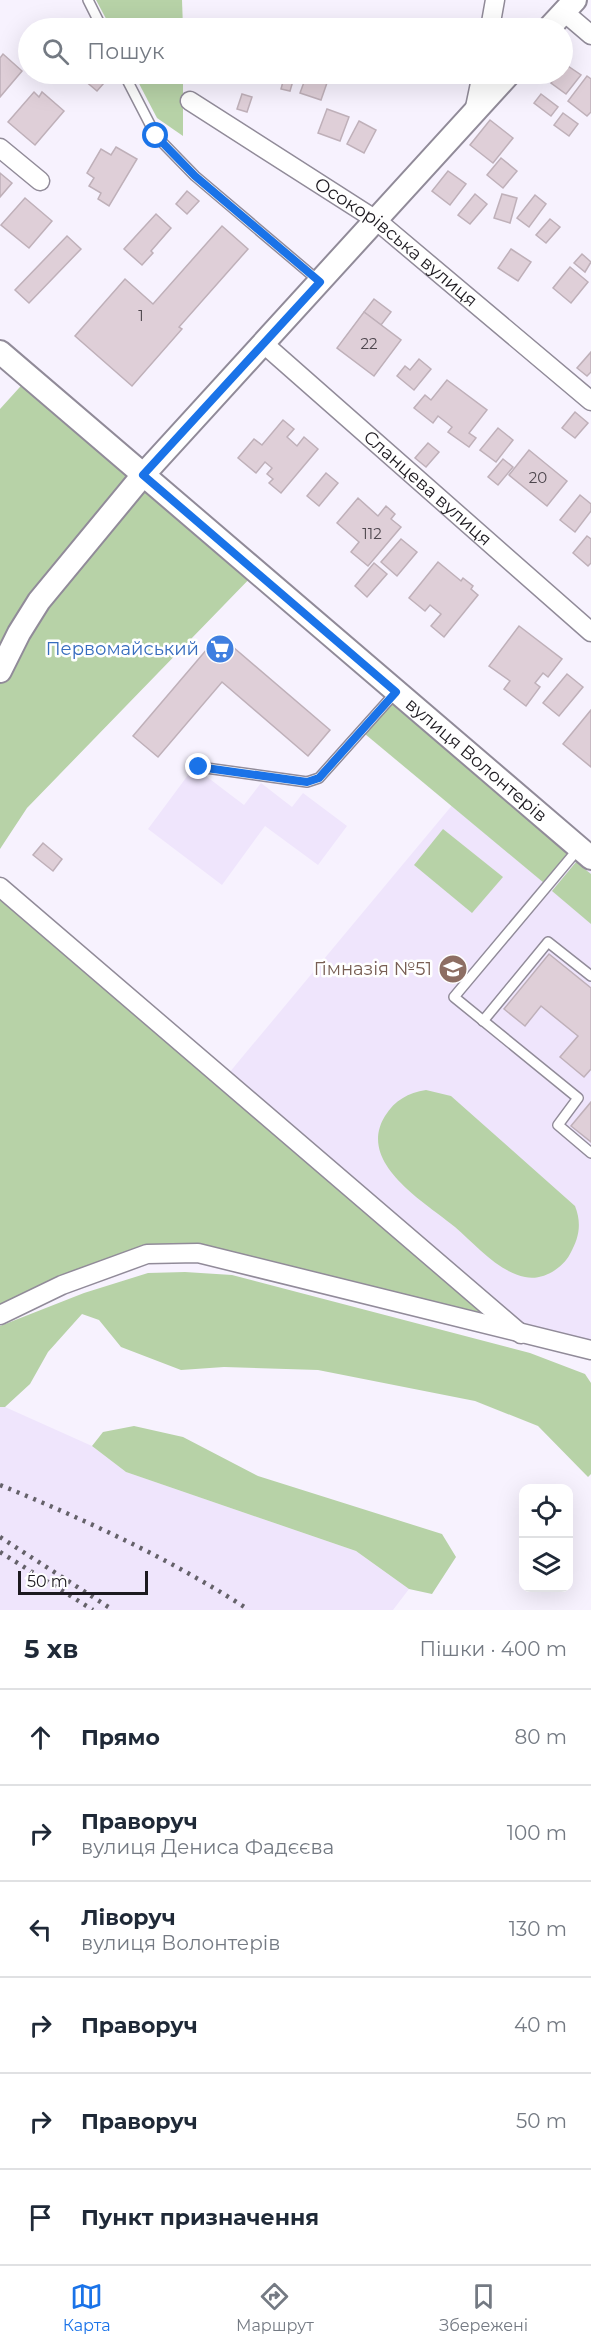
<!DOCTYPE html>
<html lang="uk">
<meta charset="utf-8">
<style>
:root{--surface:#fff;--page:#f6f6f7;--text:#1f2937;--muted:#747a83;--line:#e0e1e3;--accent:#1a73e8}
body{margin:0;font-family:Montserrat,sans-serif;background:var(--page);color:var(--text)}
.controls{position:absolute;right:18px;bottom:18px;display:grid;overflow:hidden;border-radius:12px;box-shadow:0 6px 24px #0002}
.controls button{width:54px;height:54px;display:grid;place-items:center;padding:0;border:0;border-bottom:2px solid var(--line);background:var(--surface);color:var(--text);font:30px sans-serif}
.scale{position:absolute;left:18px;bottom:15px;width:130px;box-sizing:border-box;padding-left:6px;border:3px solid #1c191f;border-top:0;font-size:16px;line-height:21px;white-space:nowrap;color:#1c191f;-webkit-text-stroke:4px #fff;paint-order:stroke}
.stop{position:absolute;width:18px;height:18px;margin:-14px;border:4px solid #1a73e8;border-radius:50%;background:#fff}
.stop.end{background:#1a73e8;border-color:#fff;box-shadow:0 2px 6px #0008}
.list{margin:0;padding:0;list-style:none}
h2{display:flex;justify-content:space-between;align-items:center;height:78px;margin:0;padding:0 24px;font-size:26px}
h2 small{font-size:20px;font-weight:400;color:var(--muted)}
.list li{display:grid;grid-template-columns:39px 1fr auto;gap:18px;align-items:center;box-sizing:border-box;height:96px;padding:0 24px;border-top:2px solid var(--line)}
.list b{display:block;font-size:22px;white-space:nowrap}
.list p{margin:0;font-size:20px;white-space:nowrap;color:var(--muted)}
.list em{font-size:20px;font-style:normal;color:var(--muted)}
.icon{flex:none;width:33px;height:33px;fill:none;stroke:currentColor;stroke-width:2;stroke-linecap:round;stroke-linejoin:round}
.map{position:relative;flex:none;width:591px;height:1610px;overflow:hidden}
.search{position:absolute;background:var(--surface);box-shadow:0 6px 24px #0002;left:18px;right:18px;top:18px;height:66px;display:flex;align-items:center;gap:15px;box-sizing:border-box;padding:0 21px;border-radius:33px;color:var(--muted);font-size:22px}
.sheet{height:654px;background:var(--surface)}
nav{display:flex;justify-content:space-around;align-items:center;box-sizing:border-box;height:84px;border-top:2px solid var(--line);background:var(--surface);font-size:16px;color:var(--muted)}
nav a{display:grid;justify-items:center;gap:3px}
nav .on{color:var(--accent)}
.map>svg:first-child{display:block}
</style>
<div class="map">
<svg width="591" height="1610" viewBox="0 0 591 1610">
<rect width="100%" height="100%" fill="#f7f2fe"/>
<g fill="#efe5fc">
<polygon points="194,767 244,805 261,783 292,807 303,793 347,826 318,865 265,826 222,885 148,829"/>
<polygon points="484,767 591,858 591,1350 521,1334 224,1079"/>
<polygon points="0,1407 5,1407 92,1446 126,1472 356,1551 409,1589 393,1610 0,1610"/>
</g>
<g fill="#b7d2a7">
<polygon points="96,0 182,0 183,28 111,28"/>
<polygon points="134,74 183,74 183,136 157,118"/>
<polygon points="29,377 256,572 27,808 0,849 0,409"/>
<polygon points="392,703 568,854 544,883 365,734"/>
<polygon points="443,829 503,877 472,913 414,865"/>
<polygon points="576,862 591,874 591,924 552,891"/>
<polygon points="0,887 521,1334 198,1253 147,1254 0,1315"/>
<path d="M426 1090 451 1096 575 1206C582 1224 579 1238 570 1254 562 1269 542 1281 525 1277 498 1272 475 1244 455 1227 425 1202 356 1163 385 1116 395 1100 408 1093 426 1090Z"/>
<polygon points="185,1272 232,1275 530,1353 585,1374 591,1383 591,1474 588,1477 538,1426 475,1401 318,1370 224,1367 181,1370 121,1347 99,1320 82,1314 48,1352 30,1384 5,1407 0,1407 0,1326 84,1293 148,1273"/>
<polygon points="134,1426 183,1437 258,1476 442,1534 456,1557 432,1594 409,1589 356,1551 126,1472 92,1446 103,1432"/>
</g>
<g fill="#dfcfd8" stroke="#bfb0b9" stroke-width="1.5">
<polygon points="3,54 22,71 0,97 0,58"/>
<polygon points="565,64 581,75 566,94 551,83 558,74 562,74"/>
<polygon points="77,74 109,74 111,75 97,91"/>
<polygon points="285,74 295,74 290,91 281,89"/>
<polygon points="307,74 328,80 321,100 300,93"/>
<polygon points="587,76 591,79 591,112 587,116 568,101"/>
<polygon points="34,92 39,97 42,92 64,111 35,145 8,122"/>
<polygon points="242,94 252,97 247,112 237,109"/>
<polygon points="541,94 558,107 551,116 534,103"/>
<polygon points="327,109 349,117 340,141 318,133"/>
<polygon points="563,113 578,124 569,136 554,125"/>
<polygon points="490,120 513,138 493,163 470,145"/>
<polygon points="359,121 376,130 364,153 347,144"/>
<polygon points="116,147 137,159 109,206 98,199 101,193 89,186 94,178 87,173 101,149 111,155"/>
<polygon points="501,158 517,171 503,188 487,175"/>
<polygon points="448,171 466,184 450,205 432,191"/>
<polygon points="0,173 12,183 0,197"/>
<polygon points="187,191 199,201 187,214 176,204"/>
<polygon points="475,194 487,204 470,224 458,215"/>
<polygon points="502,194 517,198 510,223 494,218"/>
<polygon points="535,195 546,204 529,227 517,218"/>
<polygon points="25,198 52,221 29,248 1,225"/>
<polygon points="156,214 171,228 151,251 153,253 142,265 124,249"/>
<polygon points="550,219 560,227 546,243 536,235"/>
<polygon points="222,226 248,249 179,327 182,329 132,386 75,336 125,279 153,304"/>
<polygon points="67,236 81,249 29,303 15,290"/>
<polygon points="511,249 531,262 518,281 498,268"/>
<polygon points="582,254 591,262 585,272 574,263"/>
<polygon points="570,267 588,282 571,303 553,288"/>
<polygon points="374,299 391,312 381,325 364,312"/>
<polygon points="364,312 401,340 374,376 337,348"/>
<polygon points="591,352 591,372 587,376 577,368"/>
<polygon points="419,359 431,369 414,390 397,376 405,366 410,370"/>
<polygon points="447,380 487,410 469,433 476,438 469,447 448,432 452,427 438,416 433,423 414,408 425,395 431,400"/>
<polygon points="575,412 588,423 575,438 562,428"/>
<polygon points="283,420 294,429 287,437 297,446 304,437 318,449 281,493 269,483 273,479 267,474 272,468 265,462 256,473 238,458 254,439 262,445"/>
<polygon points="498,428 513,440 496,462 480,450"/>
<polygon points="428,443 439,452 426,467 415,458"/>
<polygon points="529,450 567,481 547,506 509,475"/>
<polygon points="503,459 513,467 498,485 488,477"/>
<polygon points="326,473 338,483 319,506 307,496"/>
<polygon points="580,495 591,504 591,511 575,532 560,520"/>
<polygon points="358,498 378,516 386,506 395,514 391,519 401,527 368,566 351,552 359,542 337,523"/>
<polygon points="587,536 591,539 591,563 588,566 573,553"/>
<polygon points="401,539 417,552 397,576 381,562"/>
<polygon points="438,562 461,581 463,578 473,586 471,589 478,595 444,637 431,626 441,614 430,605 425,611 409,598"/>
<polygon points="374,563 387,574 367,597 355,586"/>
<polygon points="519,626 562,659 548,677 543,673 535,683 540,687 526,706 504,689 510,681 489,666"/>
<polygon points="219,635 330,730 308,756 222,682 158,757 133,736"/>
<polygon points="567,674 583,687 559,716 543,703"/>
<polygon points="591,710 591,767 563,744"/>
<polygon points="43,843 62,859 53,871 33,855"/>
<polygon points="549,954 591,988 591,1069 584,1077 560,1057 578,1036 541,1006 525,1026 504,1009"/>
<polygon points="591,1102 591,1142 571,1126"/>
</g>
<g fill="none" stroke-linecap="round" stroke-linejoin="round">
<g stroke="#918b99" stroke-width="12">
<g id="service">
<polyline points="88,0 102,28"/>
<polyline points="124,74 156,136 195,176 320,282"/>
<polyline points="199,767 307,782 319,778 396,692"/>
<polyline points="579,848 454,997 578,1098 558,1125 591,1153"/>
<polyline points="483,1021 548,942 591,976"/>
</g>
</g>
<g stroke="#918b99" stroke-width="21">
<g id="minor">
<polyline points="564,12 591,35"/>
<polyline points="490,28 495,0"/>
<path id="s1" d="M190 101 376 220 591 401"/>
<polyline points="474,112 482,74"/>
<polyline points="0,148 40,181"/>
<path id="s2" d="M264 344 591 632"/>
<polyline points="0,887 521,1334"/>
<polyline points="0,1315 62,1285 147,1254 198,1253 591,1350"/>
</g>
</g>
<g stroke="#918b99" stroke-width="26">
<g id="tertiary">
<polyline points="549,28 575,0"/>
<path id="s3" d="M0 352 591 858"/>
<polyline points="0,671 19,633 39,601 143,475 509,74"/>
</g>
</g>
<use href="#service" stroke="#fff" stroke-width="9"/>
<use href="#minor" stroke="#fff" stroke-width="18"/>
<use href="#tertiary" stroke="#fff" stroke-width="22"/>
<g stroke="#646169" stroke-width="4.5" stroke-dasharray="3 6" stroke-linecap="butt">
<path d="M0 1485C86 1520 171 1559 249 1610"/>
<polyline points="0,1537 113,1610"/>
<polyline points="0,1552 93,1610"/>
</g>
</g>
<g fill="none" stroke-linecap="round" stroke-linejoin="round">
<polyline stroke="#1a73e8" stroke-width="8" points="156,136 195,176 320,282 143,475 396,692 319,778 307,782 199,767"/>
</g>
<defs>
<g id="supermarket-disc" transform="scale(1.5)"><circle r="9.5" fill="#3f7fe0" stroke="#fff"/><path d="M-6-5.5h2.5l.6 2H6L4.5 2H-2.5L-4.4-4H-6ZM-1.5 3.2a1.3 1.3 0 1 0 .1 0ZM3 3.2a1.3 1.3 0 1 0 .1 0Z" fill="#fff"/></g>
<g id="school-disc" transform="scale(1.5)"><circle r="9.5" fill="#8d6e63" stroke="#fff"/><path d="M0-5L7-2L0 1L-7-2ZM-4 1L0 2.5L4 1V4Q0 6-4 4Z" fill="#fff"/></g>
</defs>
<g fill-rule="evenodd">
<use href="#supermarket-disc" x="220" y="649"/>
<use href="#school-disc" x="453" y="969"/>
</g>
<g text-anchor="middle" stroke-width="5" stroke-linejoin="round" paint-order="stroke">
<g font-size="15" fill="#4d464d">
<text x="141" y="321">1</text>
<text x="369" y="349">22</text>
<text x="538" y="483">20</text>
<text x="372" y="539">112</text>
</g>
<g font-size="18" fill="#1c191f" stroke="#fff">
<text dy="6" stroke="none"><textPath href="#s1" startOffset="250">Осокорівська вулиця</textPath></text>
<text dy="6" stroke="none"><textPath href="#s2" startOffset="218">Сланцева вулиця</textPath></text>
<text dy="6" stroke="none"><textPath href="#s3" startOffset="627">вулиця Волонтерів</textPath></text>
</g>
<g font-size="18" fill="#366cbe" stroke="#fff" text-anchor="end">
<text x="199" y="655">Первомайський</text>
</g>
<g font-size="18" fill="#785e54" stroke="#fff" text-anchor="end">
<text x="432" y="975">Гімназія №51</text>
</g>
</g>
</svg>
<div class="controls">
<button><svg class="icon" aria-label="locate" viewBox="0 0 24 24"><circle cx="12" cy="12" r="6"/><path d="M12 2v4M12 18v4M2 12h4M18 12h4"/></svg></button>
<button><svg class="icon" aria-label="layers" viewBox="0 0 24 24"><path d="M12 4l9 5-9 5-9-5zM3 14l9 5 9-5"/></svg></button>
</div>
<div class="scale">50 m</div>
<div class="stop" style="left:156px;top:136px"></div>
<div class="stop end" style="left:199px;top:767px"></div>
<div class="search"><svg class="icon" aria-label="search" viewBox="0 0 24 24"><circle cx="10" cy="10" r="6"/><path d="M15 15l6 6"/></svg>Пошук</div>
</div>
<section class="sheet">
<h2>5 хв<small>Пішки · 400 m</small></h2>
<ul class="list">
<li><svg class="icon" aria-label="ahead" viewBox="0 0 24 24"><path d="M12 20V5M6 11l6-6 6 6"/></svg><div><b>Прямо</b></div><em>80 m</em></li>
<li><svg class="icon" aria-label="right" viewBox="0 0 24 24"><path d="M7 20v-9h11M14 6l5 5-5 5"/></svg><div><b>Праворуч</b><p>вулиця Дениса Фадєєва</p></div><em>100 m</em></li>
<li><svg class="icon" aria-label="left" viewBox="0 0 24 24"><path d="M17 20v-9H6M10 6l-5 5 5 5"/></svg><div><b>Ліворуч</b><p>вулиця Волонтерів</p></div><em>130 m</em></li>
<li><svg class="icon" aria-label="right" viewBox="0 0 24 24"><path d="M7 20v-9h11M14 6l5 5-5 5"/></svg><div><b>Праворуч</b></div><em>40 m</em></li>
<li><svg class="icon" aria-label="right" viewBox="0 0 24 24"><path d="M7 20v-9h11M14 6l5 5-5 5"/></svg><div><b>Праворуч</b></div><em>50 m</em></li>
<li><svg class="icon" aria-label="arrive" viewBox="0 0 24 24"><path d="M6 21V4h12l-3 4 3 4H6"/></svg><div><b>Пункт призначення</b></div></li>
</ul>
</section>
<nav>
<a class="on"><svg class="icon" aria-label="map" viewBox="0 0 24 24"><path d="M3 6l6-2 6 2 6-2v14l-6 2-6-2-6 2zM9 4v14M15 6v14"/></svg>Карта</a>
<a><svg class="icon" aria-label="directions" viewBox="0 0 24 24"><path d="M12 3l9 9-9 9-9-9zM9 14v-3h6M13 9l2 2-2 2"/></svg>Маршрут</a>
<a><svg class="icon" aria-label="saved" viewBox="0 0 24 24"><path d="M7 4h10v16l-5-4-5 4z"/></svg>Збережені</a>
</nav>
